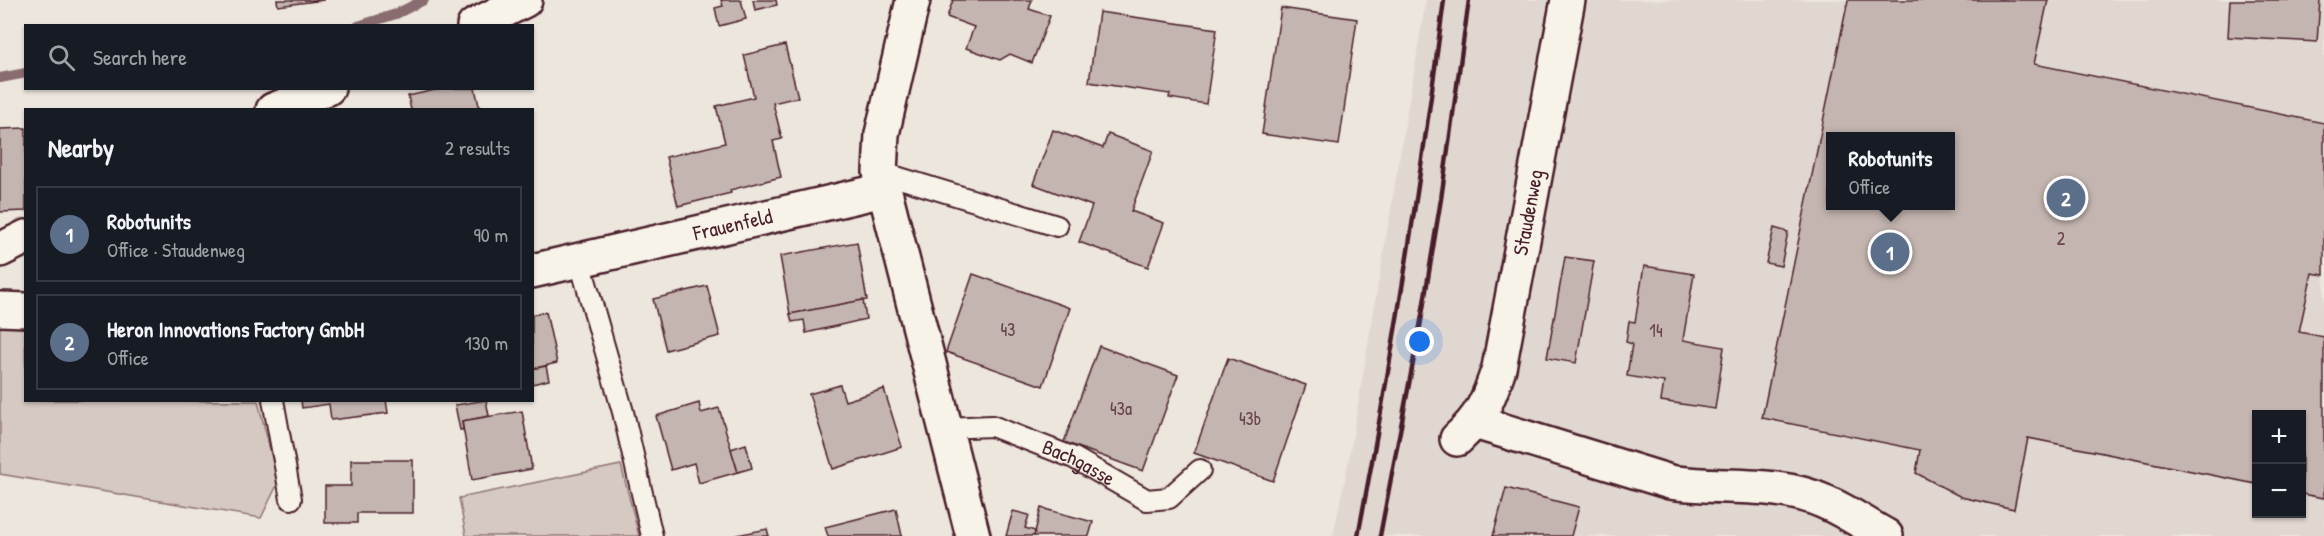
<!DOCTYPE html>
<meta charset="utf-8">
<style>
:root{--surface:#171b24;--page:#20242c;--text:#f1f3f6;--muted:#9ea1a6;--line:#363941;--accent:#a6949b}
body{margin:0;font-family:"Patrick Hand",sans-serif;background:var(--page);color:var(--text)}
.controls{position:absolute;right:18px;bottom:18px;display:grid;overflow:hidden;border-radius:0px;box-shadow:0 2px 4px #0004}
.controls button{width:54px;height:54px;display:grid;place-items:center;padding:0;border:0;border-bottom:2px solid var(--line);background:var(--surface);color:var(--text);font:30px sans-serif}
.you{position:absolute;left:1420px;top:342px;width:21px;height:21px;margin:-15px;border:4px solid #fff;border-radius:50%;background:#1a73e8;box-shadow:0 0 0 9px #1a73e833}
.badge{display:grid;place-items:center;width:39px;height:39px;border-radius:50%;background:var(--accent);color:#fff;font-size:20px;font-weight:700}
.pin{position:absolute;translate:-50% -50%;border:3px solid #fff;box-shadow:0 2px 6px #0006}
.popup{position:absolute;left:1826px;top:132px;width:129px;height:78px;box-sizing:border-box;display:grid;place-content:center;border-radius:0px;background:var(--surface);filter:drop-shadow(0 2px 4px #0005);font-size:20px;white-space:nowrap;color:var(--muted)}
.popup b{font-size:22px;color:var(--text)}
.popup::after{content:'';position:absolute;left:50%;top:100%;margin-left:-12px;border:12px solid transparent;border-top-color:var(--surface)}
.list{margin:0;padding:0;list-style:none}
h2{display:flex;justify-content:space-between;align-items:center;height:78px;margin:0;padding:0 24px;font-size:26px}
h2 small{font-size:20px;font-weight:400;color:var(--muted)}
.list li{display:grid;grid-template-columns:39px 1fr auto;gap:18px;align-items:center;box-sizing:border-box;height:96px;margin:0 12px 12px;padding:0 12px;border:2px solid var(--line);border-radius:0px}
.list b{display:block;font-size:22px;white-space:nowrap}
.list p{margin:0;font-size:20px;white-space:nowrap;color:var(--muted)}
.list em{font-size:20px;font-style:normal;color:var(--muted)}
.icon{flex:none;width:33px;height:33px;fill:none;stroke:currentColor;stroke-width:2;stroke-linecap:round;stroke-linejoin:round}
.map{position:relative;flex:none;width:2324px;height:536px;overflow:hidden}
.search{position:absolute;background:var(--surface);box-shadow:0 2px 4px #0004;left:24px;top:24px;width:510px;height:66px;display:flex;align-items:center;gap:15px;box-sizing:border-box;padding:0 21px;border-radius:0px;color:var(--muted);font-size:22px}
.panel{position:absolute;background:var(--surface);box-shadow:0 2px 4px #0004;left:24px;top:108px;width:510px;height:294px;border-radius:0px}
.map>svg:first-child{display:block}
</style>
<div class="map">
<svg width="2324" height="536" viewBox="0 0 2324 536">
<rect width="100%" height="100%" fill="#ece6dd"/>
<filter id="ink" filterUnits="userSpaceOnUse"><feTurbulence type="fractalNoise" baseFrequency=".0167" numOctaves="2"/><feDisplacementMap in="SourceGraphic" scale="12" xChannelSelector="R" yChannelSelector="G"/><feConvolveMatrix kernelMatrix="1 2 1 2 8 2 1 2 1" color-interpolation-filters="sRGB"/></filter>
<g filter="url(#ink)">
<path fill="#e0d7d0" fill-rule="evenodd" d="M1426 0H2324V536H1333L1347 470ZM1830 136H1950V206H1830ZM2256 414H2302V514H2256Z"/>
<g fill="#d5c9c2" stroke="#907476" stroke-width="1.5">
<polygon points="0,325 25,326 26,400 258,401 278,483 261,518 0,474"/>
<polygon points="621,465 639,536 466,536 459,498"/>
</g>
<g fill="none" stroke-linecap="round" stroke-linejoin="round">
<g stroke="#896c6f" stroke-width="10">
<polyline points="358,26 396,14 424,0"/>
<polyline points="0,78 26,73"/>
</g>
</g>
<g fill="#c4b5b0" stroke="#4a1f2b" stroke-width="1.5" fill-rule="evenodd">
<polygon points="277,0 324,0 278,6"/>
<polygon points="721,0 741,0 746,19 719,26 715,8 723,6"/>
<polygon points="753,0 776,0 777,5 755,10"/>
<polygon points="953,0 1032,0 1029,9 1050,16 1032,63 1010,54 1000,60 966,48 974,27 947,17"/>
<path d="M1848 0H2048L2034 64 2324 123V275L2312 273 2299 332 2324 337V498L2302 494V414H2256V484L2028 438 2014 509 1961 497 1916 473 1920 450 1762 418ZM1830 136H1950V206H1830Z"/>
<polygon points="2230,0 2320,0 2317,42 2228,37"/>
<polygon points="1281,8 1357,19 1339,145 1262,134"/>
<polygon points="1099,12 1217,29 1206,104 1169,98 1170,94 1089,82"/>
<polygon points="785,45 798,97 773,103 782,139 773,141 781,177 730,190 731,193 678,206 666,157 725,143 716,106 754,97 744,55"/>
<polygon points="444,88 475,88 480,110 411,110 408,96"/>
<polygon points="26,128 26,211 0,212 0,129"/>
<polygon points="1053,130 1103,148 1108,134 1153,151 1131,211 1164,223 1148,267 1079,242 1092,206 1033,184"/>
<polygon points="1774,228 1788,232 1781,266 1766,263"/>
<polygon points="857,242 867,300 790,314 780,256"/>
<polygon points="1565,257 1594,261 1576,363 1547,358"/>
<polygon points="1644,266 1694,274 1683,340 1724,347 1715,409 1661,401 1664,382 1627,376 1632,344 1626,342 1629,321 1635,322"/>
<polygon points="973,274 1070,308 1043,386 946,352"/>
<polygon points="707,286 720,336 666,350 653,299"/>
<polygon points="863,300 866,319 806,333 804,320 792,322 790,314"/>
<polygon points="546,312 557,363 532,369 532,315"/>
<polygon points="1099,346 1178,375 1143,471 1064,442"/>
<polygon points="1228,358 1306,385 1273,481 1194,453"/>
<polygon points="546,366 549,380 532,384 532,369"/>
<polygon points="840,385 845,401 884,389 902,447 833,469 809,394"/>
<polygon points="301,400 386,400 388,413 331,420 329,404 302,408"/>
<polygon points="486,400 489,416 462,421 463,430 460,430 455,405"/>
<polygon points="699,403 701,413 719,408 738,472 699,483 694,463 671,470 656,416"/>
<polygon points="522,411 532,469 472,480 462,421"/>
<polygon points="746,444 752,468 738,472 731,449"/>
<polygon points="351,460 413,460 413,513 357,513 357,523 325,523 325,486 351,486"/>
<polygon points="1506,488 1579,507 1571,536 1493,536"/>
<polygon points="1041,508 1093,522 1089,536 1034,536"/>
<polygon points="896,509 902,536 828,536 825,527"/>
<polygon points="1013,511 1029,515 1025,528 1035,531 1034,536 1006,536"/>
<polygon points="767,529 769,536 732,536"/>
</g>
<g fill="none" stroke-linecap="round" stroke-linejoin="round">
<g stroke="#4a1f2b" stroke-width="24">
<g id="lane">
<polyline points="880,172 1057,226"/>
<polyline points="580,262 623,412 652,536"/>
<polyline points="273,400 291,499"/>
<path id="s1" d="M944 428 992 426 1074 458 1147 500 1169 498 1200 470"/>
</g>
</g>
<g stroke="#4a1f2b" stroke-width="38">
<g id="street">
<polyline points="913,0 882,134 880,172 973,536"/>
<polyline points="474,26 525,0"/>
<polyline points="273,110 328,88"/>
<polyline points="0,250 26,237"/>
<path id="s2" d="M532 271 884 190"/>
<polyline points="0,309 26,310"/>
<path d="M1475 422 1670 482C1721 490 1777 480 1825 502 1846 511 1866 525 1886 536"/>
<path id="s3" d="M1457 439C1482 416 1488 401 1499 368L1568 0"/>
</g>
</g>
<use href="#lane" stroke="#f7f3e8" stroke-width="20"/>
<use href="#street" stroke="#f7f3e8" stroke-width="33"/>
<g stroke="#4a1f2b" stroke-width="4.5">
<path d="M1358 536C1392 359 1421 179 1444 0"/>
<polyline points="1380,536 1421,321 1441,199 1469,0"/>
</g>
</g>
</g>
<g text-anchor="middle" stroke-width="6" stroke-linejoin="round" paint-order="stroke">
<g font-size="18" fill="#68444c">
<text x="2061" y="245">2</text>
<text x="1008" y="336">43</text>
<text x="1656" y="337">14</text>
<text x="1121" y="415">43a</text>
<text x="1250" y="425">43b</text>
</g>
<g font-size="21" fill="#4a1f2b" stroke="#f7f3e8">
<text dy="7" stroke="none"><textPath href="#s3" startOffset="242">Staudenweg</textPath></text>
<text dy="7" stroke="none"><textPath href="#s2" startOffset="206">Frauenfeld</textPath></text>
<text dy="7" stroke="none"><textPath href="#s1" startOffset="142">Bachgasse</textPath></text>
</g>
</g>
</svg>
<div class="controls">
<button>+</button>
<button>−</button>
</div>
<div class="you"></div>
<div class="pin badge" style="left:1890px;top:252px;background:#5c6f8a">1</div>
<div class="popup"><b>Robotunits</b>Office</div>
<div class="pin badge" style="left:2066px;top:198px;background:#5c6f8a">2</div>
<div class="search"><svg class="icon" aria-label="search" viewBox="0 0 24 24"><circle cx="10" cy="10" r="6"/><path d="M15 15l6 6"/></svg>Search here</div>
<section class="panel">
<h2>Nearby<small>2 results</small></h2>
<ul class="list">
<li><span class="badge" style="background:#5c6f8a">1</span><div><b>Robotunits</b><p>Office · Staudenweg</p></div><em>90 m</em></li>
<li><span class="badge" style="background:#5c6f8a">2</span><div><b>Heron Innovations Factory GmbH</b><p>Office</p></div><em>130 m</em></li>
</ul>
</section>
</div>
